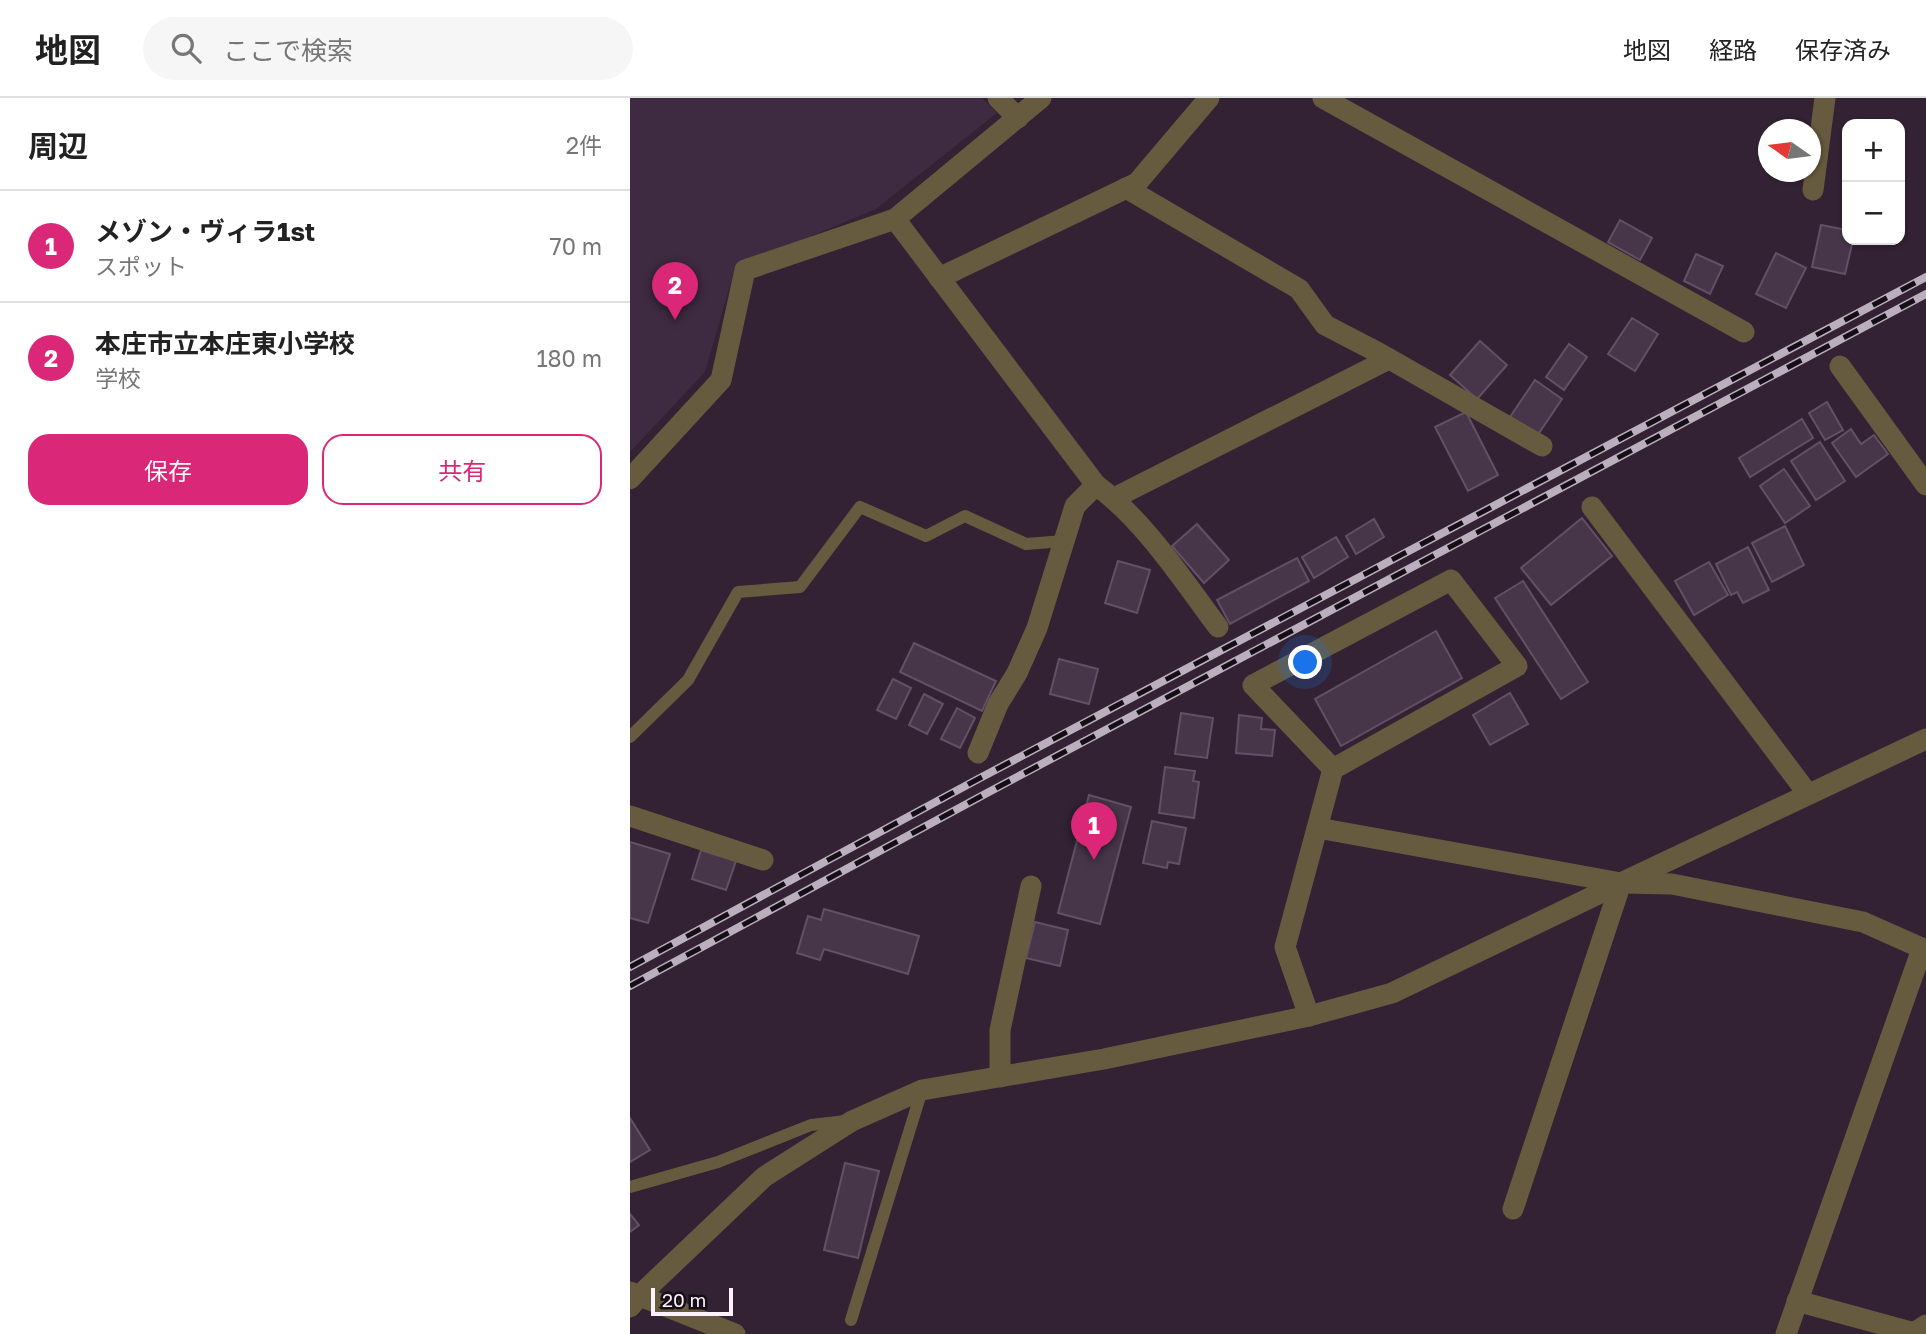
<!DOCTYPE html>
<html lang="ja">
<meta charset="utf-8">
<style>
:root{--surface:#fff;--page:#f6f6f6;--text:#222;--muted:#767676;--line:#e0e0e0;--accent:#db2777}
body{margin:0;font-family:"Golos Text","Noto Sans JP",sans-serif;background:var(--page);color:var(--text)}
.controls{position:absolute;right:21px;top:21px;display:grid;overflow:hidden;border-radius:14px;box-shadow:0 2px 5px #0004}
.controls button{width:63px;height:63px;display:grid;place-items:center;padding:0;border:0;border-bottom:2px solid var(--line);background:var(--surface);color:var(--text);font:35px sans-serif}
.compass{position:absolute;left:1128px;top:21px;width:63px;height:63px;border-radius:50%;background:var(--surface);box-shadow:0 2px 5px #0004;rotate:284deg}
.scale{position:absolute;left:21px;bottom:18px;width:82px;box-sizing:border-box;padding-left:7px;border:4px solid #fcf1fd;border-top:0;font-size:19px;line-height:24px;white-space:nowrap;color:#fcf1fd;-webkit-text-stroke:5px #160e17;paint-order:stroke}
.you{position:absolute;left:676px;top:565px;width:24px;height:24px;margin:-18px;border:5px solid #fff;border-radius:50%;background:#1a73e8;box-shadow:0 0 0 10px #1a73e833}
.badge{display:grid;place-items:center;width:46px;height:46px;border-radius:50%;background:var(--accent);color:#fff;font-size:23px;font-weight:700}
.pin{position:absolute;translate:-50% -58px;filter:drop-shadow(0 2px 4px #0008)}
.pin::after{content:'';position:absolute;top:37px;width:24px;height:21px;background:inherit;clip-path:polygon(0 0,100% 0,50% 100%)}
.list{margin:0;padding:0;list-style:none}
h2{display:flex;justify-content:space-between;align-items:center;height:91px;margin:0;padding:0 28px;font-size:30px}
h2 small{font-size:23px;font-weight:400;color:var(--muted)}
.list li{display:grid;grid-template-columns:46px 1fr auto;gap:21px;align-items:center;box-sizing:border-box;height:112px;padding:0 28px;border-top:2px solid var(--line)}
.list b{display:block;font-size:26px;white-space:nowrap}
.list p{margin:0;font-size:23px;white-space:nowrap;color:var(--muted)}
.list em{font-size:23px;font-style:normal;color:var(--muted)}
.actions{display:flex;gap:14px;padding:21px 28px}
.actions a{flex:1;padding:16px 0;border:2px solid var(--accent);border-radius:21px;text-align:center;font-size:24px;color:var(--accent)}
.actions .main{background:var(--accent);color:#fff}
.icon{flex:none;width:38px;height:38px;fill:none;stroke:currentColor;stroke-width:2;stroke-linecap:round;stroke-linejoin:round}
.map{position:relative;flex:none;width:1296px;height:1236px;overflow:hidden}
header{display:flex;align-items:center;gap:42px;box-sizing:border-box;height:98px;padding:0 35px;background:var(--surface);border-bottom:2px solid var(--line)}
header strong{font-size:33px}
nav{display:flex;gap:38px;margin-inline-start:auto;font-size:24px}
.search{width:490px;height:63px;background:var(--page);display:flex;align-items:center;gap:18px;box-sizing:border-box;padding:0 24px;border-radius:38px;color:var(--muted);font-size:26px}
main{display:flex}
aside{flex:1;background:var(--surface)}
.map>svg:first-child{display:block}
</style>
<header>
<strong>地図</strong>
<div class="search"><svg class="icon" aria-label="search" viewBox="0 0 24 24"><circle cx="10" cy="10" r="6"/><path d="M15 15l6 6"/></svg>ここで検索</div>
<nav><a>地図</a><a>経路</a><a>保存済み</a></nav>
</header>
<main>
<aside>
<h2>周辺<small>2件</small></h2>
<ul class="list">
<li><span class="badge">1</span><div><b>メゾン・ヴィラ1st</b><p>スポット</p></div><em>70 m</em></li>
<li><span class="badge">2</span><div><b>本庄市立本庄東小学校</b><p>学校</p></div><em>180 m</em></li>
</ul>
<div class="actions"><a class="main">保存</a><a>共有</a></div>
</aside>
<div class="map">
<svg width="1296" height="1236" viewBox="0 0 1296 1236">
<rect width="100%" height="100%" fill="#322234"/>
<polygon fill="#3e2a41" points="0,0 352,0 367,15 246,111 105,170 75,274 0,354"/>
<g fill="#47364a" stroke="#625065" stroke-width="2">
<polygon points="990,122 1022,140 1010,162 978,144"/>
<polygon points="1191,127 1217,132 1217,142 1223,142 1215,176 1182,169"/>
<polygon points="1146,155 1176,170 1156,210 1126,196"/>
<polygon points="1066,156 1093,168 1080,196 1054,183"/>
<polygon points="1002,220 1028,236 1005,273 978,256"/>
<polygon points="850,243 877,267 847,301 820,277"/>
<polygon points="939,246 957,259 934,292 916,279"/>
<polygon points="905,282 932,301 907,338 880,319"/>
<polygon points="1197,304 1213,332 1195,342 1179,315"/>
<polygon points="836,314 868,377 838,393 805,329"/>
<polygon points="1172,321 1183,340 1120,379 1109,360"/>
<polygon points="1221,331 1231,346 1244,337 1258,356 1226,379 1202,345"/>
<polygon points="1190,344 1215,383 1186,402 1161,363"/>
<polygon points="1154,371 1180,408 1155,425 1130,388"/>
<polygon points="952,420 982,458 921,507 891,470"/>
<polygon points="744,421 754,439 726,456 716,438"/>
<polygon points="567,426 599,462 574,485 542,448"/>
<polygon points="1155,428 1174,467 1142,484 1122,445"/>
<polygon points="706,439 718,459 684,480 672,459"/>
<polygon points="1118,449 1139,492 1113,505 1107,494 1101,497 1086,466"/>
<polygon points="667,460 679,483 600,526 587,502"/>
<polygon points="488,463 520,472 507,515 475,505"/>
<polygon points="1079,464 1098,497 1064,517 1045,483"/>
<polygon points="893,483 958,584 931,601 865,500"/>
<polygon points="806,533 832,580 711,648 685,601"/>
<polygon points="284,545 366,583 352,613 270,574"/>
<polygon points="429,561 468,571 459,606 420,596"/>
<polygon points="263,581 281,590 266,621 247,612"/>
<polygon points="880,595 898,626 860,647 843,617"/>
<polygon points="294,596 313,606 297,636 279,627"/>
<polygon points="327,610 345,620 330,650 311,641"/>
<polygon points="551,615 583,620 577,660 545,656"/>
<polygon points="609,617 632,620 631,631 645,632 642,658 606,655"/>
<polygon points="535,669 565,673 563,683 569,684 564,720 529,715"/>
<polygon points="459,697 501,709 470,826 428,815"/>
<polygon points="522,723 556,730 549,766 538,764 537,770 513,765"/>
<polygon points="0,744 40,756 18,825 0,820"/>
<polygon points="71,752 106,763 96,792 62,781"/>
<polygon points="194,811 289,838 278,876 194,851 190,862 167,855 178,818 191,822"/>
<polygon points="405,824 438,832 430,868 396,860"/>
<polygon points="0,1020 20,1052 0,1064"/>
<polygon points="215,1065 249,1073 228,1160 194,1152"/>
<polygon points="0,1116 9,1127 0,1134"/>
</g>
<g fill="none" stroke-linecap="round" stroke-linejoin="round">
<g stroke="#675b3f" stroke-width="12">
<polyline points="0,639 58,582 108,494 170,489 230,409 296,438 335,418 396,446 434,443"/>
<polyline points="0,1089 88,1064 181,1027 216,1023"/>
<polyline points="221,1222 292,992"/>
</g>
<g stroke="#675b3f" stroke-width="21">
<polyline points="368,0 388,20"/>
<polyline points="693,0 1114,234"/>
<polyline points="496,90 669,191 695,227 749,255 912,348"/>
<polyline points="1183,92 1195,0"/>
<path d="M265 121 466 387C515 423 552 481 588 529"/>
<polyline points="309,180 507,85 579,0"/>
<polyline points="1210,268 1296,387"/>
<polyline points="0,381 91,282 115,172 265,121 411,0"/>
<polyline points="484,400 759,261"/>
<polyline points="962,409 1178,696"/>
<polyline points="348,655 368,606 387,575 407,530 445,408 466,387"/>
<polyline points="0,718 133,762"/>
<polyline points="688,730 991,785 1042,786 1233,824 1296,852"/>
<polyline points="679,918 655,849 703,671 887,568 821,482 623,587 703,671"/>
<polyline points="370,979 370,932 401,788"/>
<polyline points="883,1111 991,785"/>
<polyline points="0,1194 105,1236"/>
<polyline points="1167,1203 1284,1235 1296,1227"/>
<polyline points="1156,1236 1292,851"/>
</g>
<polyline stroke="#675b3f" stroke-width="21" points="0,1209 10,1197 134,1079 222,1023 292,992 474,961 679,918 762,895 991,785 1296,641"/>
<g stroke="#bcafbd" stroke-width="8">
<g id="rail">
<polyline points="0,869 350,680 1296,179"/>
<polyline points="0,888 357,695 1296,196"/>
</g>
</g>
<use href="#rail" stroke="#160e17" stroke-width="5" stroke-dasharray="16" stroke-linecap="butt"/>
</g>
</svg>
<div class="controls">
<button>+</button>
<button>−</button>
</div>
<svg class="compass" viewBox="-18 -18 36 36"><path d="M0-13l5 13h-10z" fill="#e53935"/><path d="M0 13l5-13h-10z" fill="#767676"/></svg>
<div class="scale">20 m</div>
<div class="you"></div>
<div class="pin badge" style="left:464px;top:762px">1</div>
<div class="pin badge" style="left:45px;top:222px">2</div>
</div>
</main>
